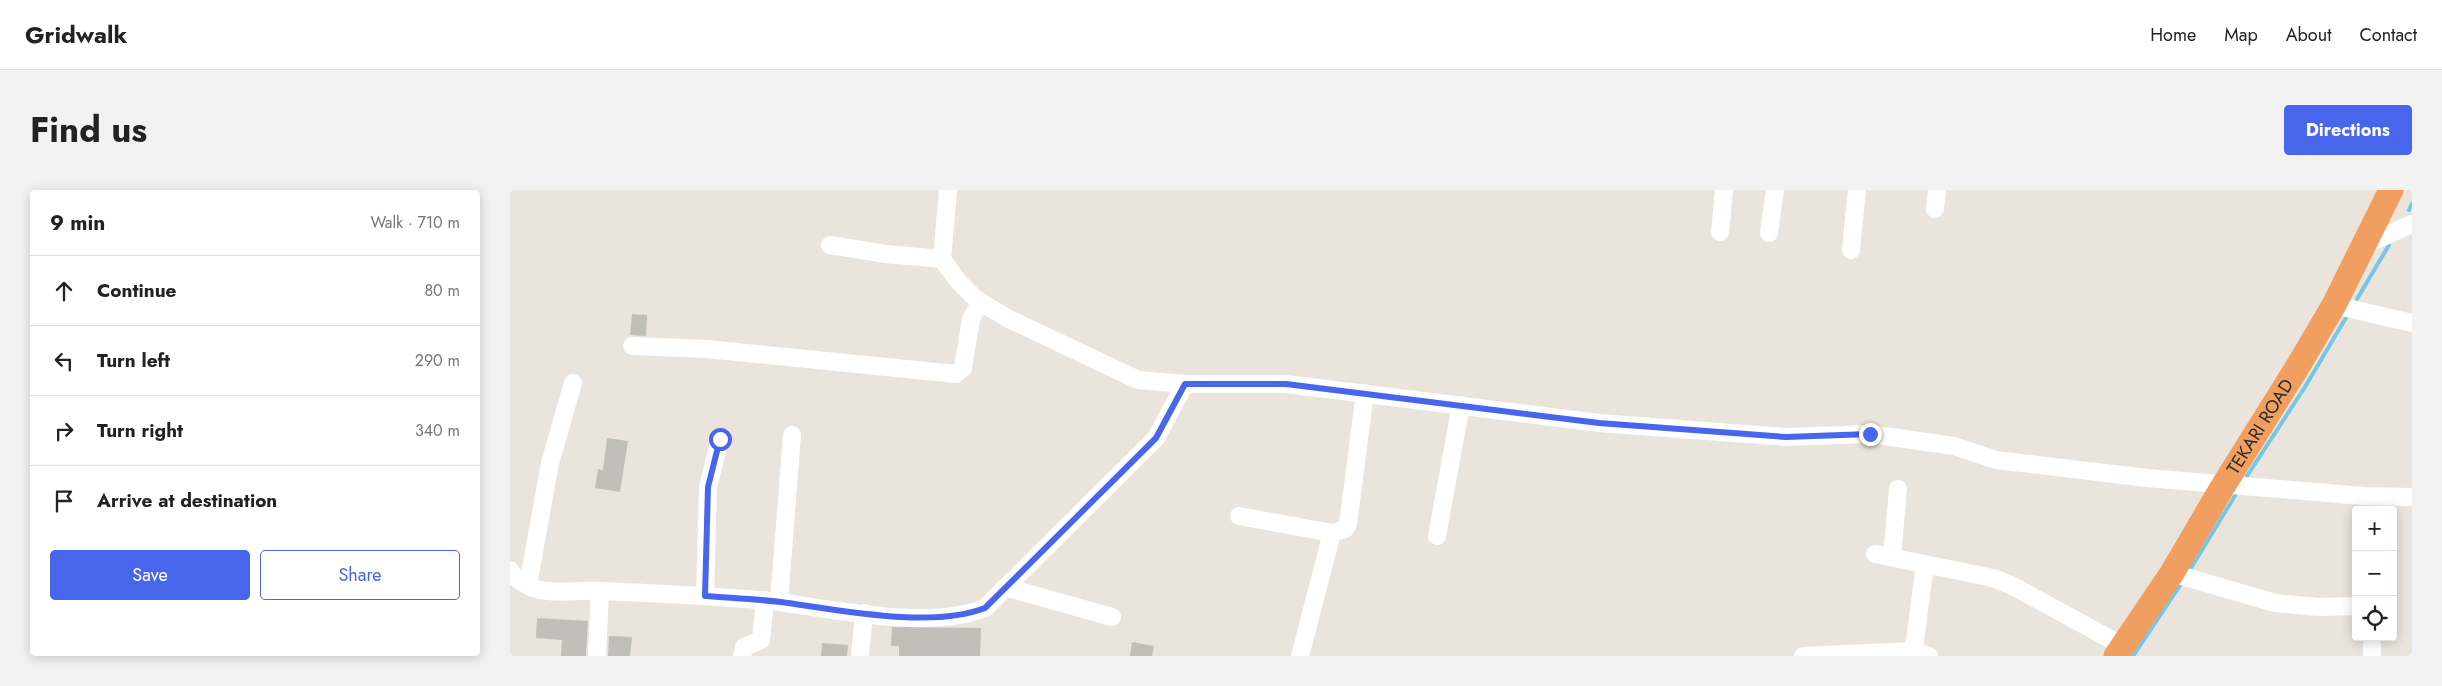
<!DOCTYPE html>
<meta charset="utf-8">
<style>
:root{--surface:#fff;--page:#f2f2f2;--text:#222;--muted:#767676;--line:#e0e0e0;--accent:#4866eb}
body{margin:0;font-family:Jost,sans-serif;background:var(--page);color:var(--text)}
.controls{position:absolute;right:15px;bottom:15px;display:grid;overflow:hidden;border-radius:5px;box-shadow:0 2px 12px #0003}
.controls button{width:45px;height:45px;display:grid;place-items:center;padding:0;border:0;border-bottom:1px solid var(--line);background:var(--surface);color:var(--text);font:25px sans-serif}
.stop{position:absolute;width:15px;height:15px;margin:-11px;border:4px solid #4866eb;border-radius:50%;background:#fff}
.stop.end{background:#4866eb;border-color:#fff;box-shadow:0 1px 5px #0008}
.list{margin:0;padding:0;list-style:none}
h2{display:flex;justify-content:space-between;align-items:center;height:65px;margin:0;padding:0 20px;font-size:21px}
h2 small{font-size:16px;font-weight:400;color:var(--muted)}
.list li{display:grid;grid-template-columns:32px 1fr auto;gap:15px;align-items:center;box-sizing:border-box;height:70px;padding:0 20px;border-top:1px solid var(--line)}
.list b{display:block;font-size:19px;white-space:nowrap}
.list em{font-size:16px;font-style:normal;color:var(--muted)}
.actions{display:flex;gap:10px;padding:15px 20px}
.actions a{flex:1;padding:11px 0;border:1px solid var(--accent);border-radius:5px;text-align:center;font-size:18px;color:var(--accent)}
.actions .main{background:var(--accent);color:#fff}
.icon{flex:none;width:28px;height:28px;fill:none;stroke:currentColor;stroke-width:2;stroke-linecap:round;stroke-linejoin:round}
.map{position:relative;flex:none;width:1902px;height:466px;overflow:hidden;border-radius:5px}
header{display:flex;align-items:center;gap:30px;box-sizing:border-box;height:70px;padding:0 25px;background:var(--surface);border-bottom:1px solid var(--line)}
header strong{font-size:24px}
nav{display:flex;gap:28px;margin-inline-start:auto;font-size:18px}
.intro{display:flex;align-items:center;justify-content:space-between;box-sizing:border-box;height:120px;padding:0 30px}
h1{margin:0;font-size:35px}
.button{padding:12px 22px;border-radius:5px;background:var(--accent);color:#fff;font-size:18px;font-weight:700}
main{display:flex;gap:30px;padding:0 30px}
aside{flex:1;background:var(--surface);border-radius:5px;box-shadow:0 2px 12px #0003}
.map>svg:first-child{display:block}
</style>
<header>
<strong>Gridwalk</strong>
<nav><a>Home</a><a>Map</a><a>About</a><a>Contact</a></nav>
</header>
<div class="intro"><h1>Find us</h1><a class="button">Directions</a></div>
<main>
<aside>
<h2>9 min<small>Walk · 710 m</small></h2>
<ul class="list">
<li><svg class="icon" aria-label="ahead" viewBox="0 0 24 24"><path d="M12 20V5M6 11l6-6 6 6"/></svg><div><b>Continue</b></div><em>80 m</em></li>
<li><svg class="icon" aria-label="left" viewBox="0 0 24 24"><path d="M17 20v-9H6M10 6l-5 5 5 5"/></svg><div><b>Turn left</b></div><em>290 m</em></li>
<li><svg class="icon" aria-label="right" viewBox="0 0 24 24"><path d="M7 20v-9h11M14 6l5 5-5 5"/></svg><div><b>Turn right</b></div><em>340 m</em></li>
<li><svg class="icon" aria-label="arrive" viewBox="0 0 24 24"><path d="M6 21V4h12l-3 4 3 4H6"/></svg><div><b>Arrive at destination</b></div></li>
</ul>
<div class="actions"><a class="main">Save</a><a>Share</a></div>
</aside>
<div class="map">
<svg width="1902" height="466" viewBox="0 0 1902 466">
<rect width="100%" height="100%" fill="#eae4dc"/>
<g fill="none" stroke-linecap="round" stroke-linejoin="round">
<g stroke="#76c7e4" stroke-width="4">
<polyline points="1899,20 1902,14"/>
<polyline points="1847,109 1879,55"/>
<polyline points="1737,286 1795,197 1837,126"/>
<polyline points="1681,378 1726,304"/>
<polyline points="1623,466 1671,394"/>
</g>
</g>
<g fill="#c2beb8">
<polygon points="122,124 137,125 136,146 120,145"/>
<polygon points="97,248 118,251 110,302 85,298 88,279 93,280"/>
<polygon points="27,428 78,431 76,466 51,466 52,450 26,448"/>
<polygon points="382,437 471,438 470,466 389,466 389,456 381,456"/>
<polygon points="99,446 122,447 120,466 98,466"/>
<polygon points="622,452 644,456 642,466 620,466"/>
<polygon points="312,453 338,455 337,466 311,466"/>
</g>
<g fill="none" stroke-linecap="round" stroke-linejoin="round">
<g stroke="#fff" stroke-width="18">
<polyline points="1425,19 1427,0"/>
<polyline points="1210,42 1214,0"/>
<polyline points="1259,43 1265,0"/>
<polyline points="320,55 376,64 432,69 438,0"/>
<polyline points="1855,55 1902,34"/>
<polyline points="1341,60 1347,0"/>
<polyline points="432,69 448,91 467,110 499,129 628,190 675,194 776,194 1089,233 1276,247 1360,244 1444,256 1486,270 1637,288 1853,306 1902,307"/>
<polyline points="1824,115 1902,133"/>
<polyline points="122,156 197,159 446,184 453,178 461,129 471,112"/>
<polyline points="729,326 822,343 835,339 838,334 855,203"/>
<polyline points="927,346 951,215"/>
<polyline points="1365,364 1483,388 1501,395 1613,456"/>
<polyline points="1382,367 1388,299"/>
<path d="M0 380C5 389 20 399 31 400 49 404 68 400 87 401 123 402 158 404 193 406 219 408 244 409 269 412 327 420 421 440 475 418L646 248 675 194"/>
<polyline points="1662,383 1765,413 1808,417 1846,416"/>
<polyline points="18,395 40,273 63,193"/>
<polyline points="495,397 602,427"/>
<polyline points="195,406 198,297 210,249"/>
<polyline points="269,412 282,245"/>
<polyline points="1862,447 1862,466"/>
<polyline points="87,466 90,401"/>
<polyline points="232,466 234,457 251,450 255,410"/>
<polyline points="350,466 354,423"/>
<polyline points="790,466 822,343"/>
<polyline points="1293,466 1403,461 1419,466"/>
<polyline points="1403,466 1415,374"/>
</g>
<path stroke="#f19f60" stroke-width="25" id="s1" d="M1606 466 1662 383 1713 296 1788 176 1824 115 1881 0"/>
</g>
<g fill="none" stroke-linecap="round" stroke-linejoin="round">
<path stroke="#4866eb" stroke-width="6" d="M210 249 198 297 195 406C220 408 246 409 271 412 329 420 421 439 475 418L646 248 675 194H776L1089 233 1276 247 1360 244"/>
</g>
<g text-anchor="middle" stroke-width="4.5" stroke-linejoin="round" paint-order="stroke">
<g font-size="18" fill="#292929" stroke="#fff">
<text dy="6" stroke="none"><textPath href="#s1" startOffset="271">TEKARI ROAD</textPath></text>
</g>
</g>
</svg>
<div class="controls">
<button>+</button>
<button>−</button>
<button><svg class="icon" aria-label="locate" viewBox="0 0 24 24"><circle cx="12" cy="12" r="6"/><path d="M12 2v4M12 18v4M2 12h4M18 12h4"/></svg></button>
</div>
<div class="stop" style="left:210px;top:249px"></div>
<div class="stop end" style="left:1360px;top:244px"></div>
</div>
</main>
